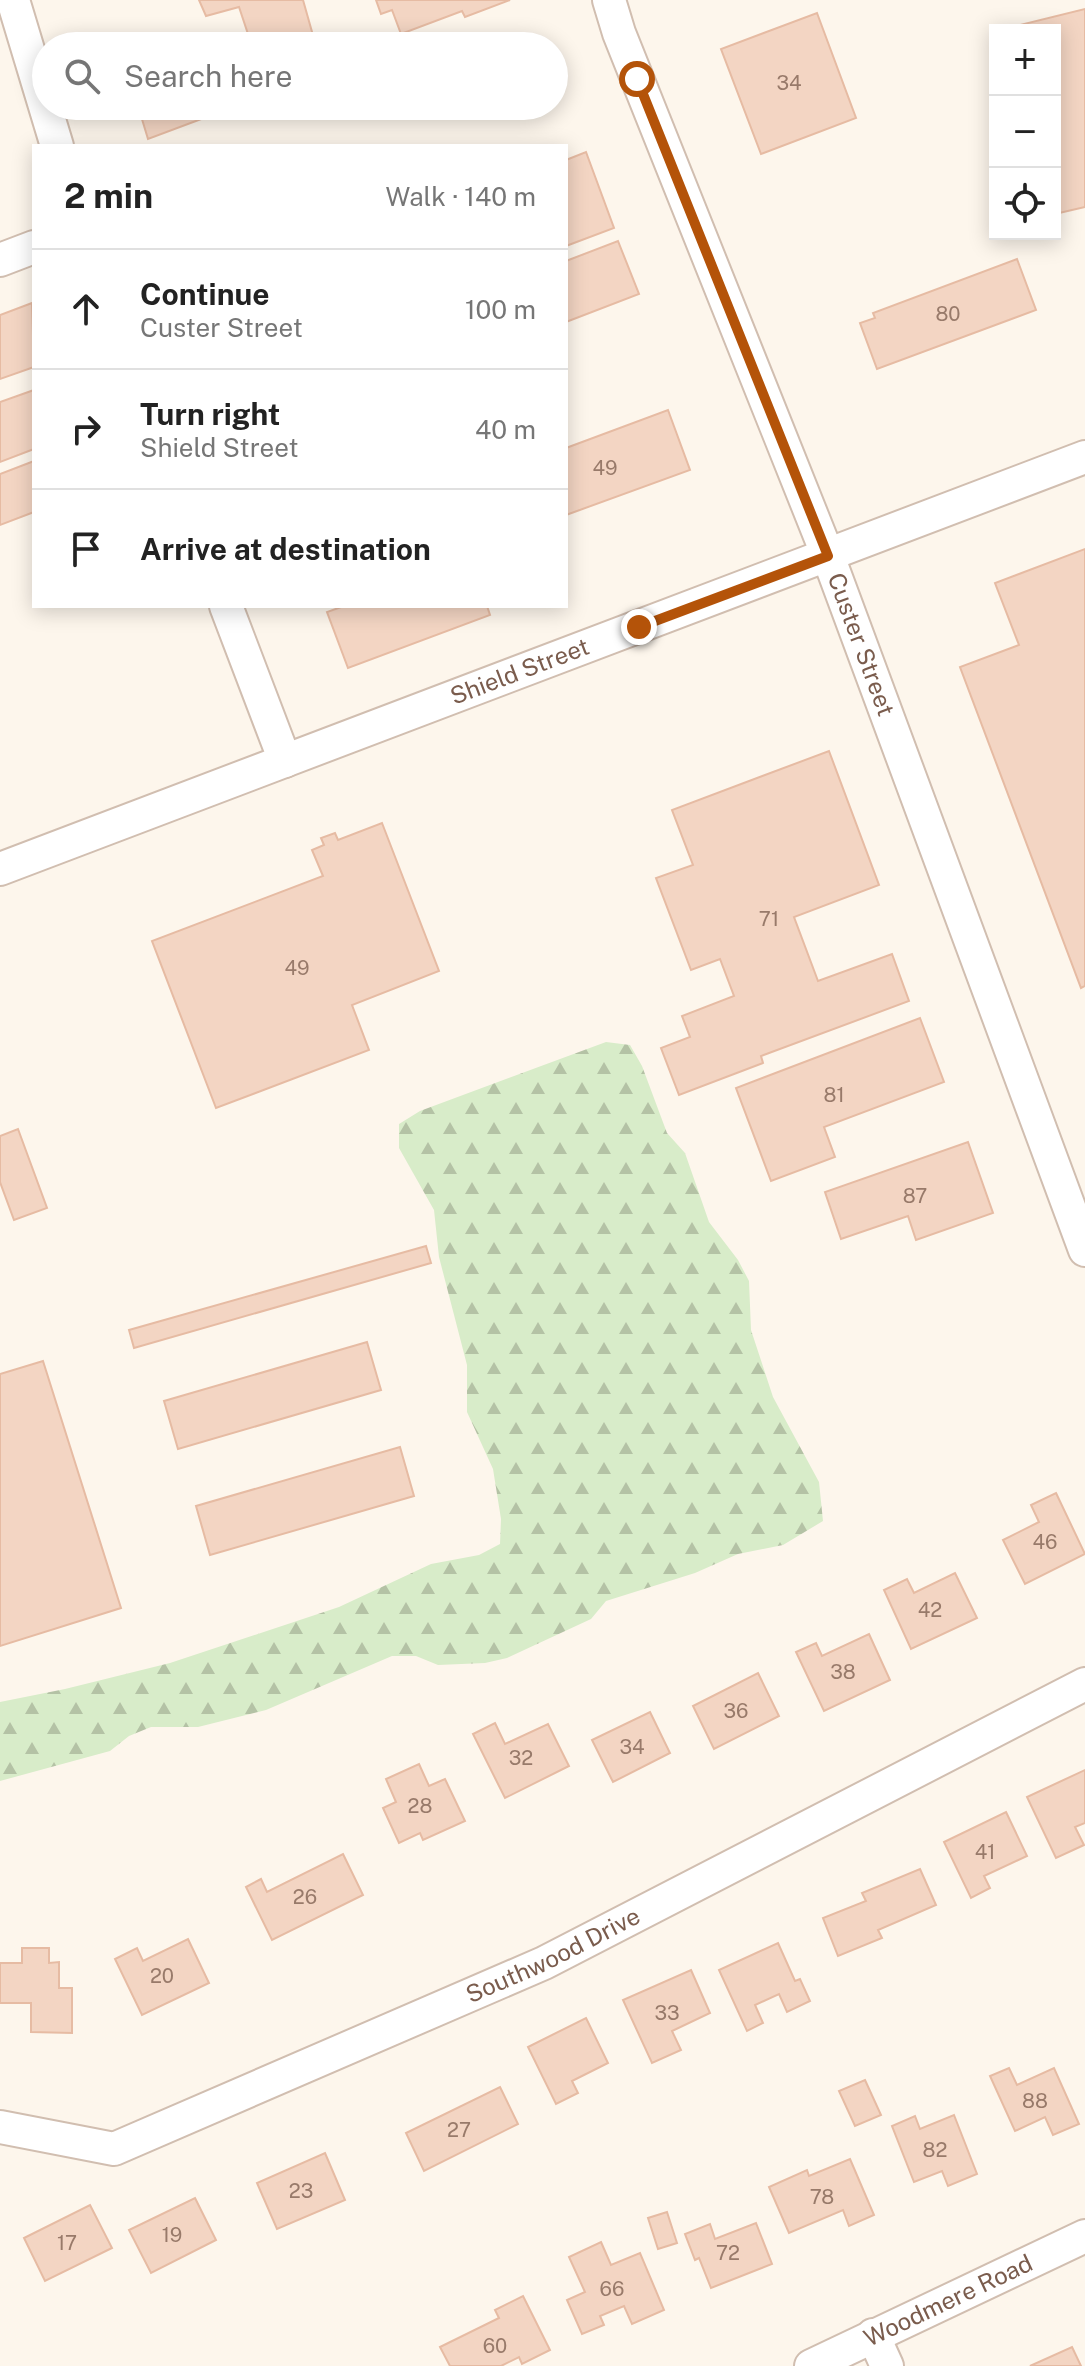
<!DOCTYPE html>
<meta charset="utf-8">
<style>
:root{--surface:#fff;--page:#f2f2f2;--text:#222;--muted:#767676;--line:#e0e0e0}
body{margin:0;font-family:"Public Sans",sans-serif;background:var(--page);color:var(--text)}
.controls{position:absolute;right:24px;top:24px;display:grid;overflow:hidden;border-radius:0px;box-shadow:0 4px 20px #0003}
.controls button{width:72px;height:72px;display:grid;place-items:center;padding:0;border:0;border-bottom:2px solid var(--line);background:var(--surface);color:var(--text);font:40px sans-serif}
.stop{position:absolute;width:24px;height:24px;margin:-18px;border:6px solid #b45309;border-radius:50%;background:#fff}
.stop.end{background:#b45309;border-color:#fff;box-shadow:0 2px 8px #0008}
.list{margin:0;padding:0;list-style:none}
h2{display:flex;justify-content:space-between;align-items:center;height:104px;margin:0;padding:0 32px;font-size:34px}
h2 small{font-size:26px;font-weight:400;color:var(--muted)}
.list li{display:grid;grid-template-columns:52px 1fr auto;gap:24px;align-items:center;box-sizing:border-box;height:120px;padding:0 32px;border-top:2px solid var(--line)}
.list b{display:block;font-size:30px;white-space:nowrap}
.list p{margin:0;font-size:26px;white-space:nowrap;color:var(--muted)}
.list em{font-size:26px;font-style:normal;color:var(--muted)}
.icon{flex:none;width:44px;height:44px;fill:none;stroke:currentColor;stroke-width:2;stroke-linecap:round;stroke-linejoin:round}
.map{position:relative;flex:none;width:1085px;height:2366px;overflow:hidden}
.search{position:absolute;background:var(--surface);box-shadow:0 4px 20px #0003;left:32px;top:32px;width:536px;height:88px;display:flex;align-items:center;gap:20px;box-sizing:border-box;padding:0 28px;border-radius:44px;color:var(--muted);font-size:30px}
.panel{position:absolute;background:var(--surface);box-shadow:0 4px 20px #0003;left:32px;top:144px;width:536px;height:464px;border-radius:0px}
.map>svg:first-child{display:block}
</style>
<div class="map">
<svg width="1085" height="2366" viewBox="0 0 1085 2366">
<defs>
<pattern id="forest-firs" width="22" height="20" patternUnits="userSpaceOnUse" patternTransform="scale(2)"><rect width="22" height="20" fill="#d8ecc9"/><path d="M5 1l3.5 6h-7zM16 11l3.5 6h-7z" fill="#b4c2a5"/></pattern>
</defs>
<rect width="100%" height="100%" fill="#fdf6ec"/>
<polygon fill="url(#forest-firs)" points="606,1042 630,1045 642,1066 667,1133 685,1153 709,1222 738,1260 749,1281 751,1330 773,1397 819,1482 823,1521 783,1545 738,1554 695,1573 606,1601 591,1619 507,1658 485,1663 438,1665 416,1656 392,1656 266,1710 198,1727 151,1727 129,1736 110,1751 0,1781 0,1702 65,1689 170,1663 339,1607 431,1564 479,1555 500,1544 501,1519 493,1469 467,1412 467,1365 439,1257 434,1210 399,1148 399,1124 420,1111"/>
<g fill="#f3d5c3" stroke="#e6bba3" stroke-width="2">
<polygon points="199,0 303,0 316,46 252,46 239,7 206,16"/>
<polygon points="376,0 510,0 465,17 462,11 401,34 392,10 381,14"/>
<polygon points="1085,9 1085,207 1055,214 1055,30 1008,30 1008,28"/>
<polygon points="817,13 856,118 761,154 721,49"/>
<polygon points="138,106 236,106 148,139"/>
<polygon points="586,152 614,228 566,246 566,160"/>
<polygon points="618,241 639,294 566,322 566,261"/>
<polygon points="1017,259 1036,310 877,369 860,323 875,318 873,313"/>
<polygon points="32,303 34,367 0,379 0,315"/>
<polygon points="34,390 34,449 0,462 0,402"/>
<polygon points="668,410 690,470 566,515 566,448"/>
<polygon points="34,461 34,512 0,525 0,474"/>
<polygon points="1085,549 1085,986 1081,988 960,667 1019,645 995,583"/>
<polygon points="344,606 487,606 490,615 348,668 327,612"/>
<polygon points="829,751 879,885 794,917 818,981 892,954 909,1001 761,1056 763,1063 679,1095 661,1048 690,1037 682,1016 734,996 720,959 691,970 656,878 693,865 672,810"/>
<polygon points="382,823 439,971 352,1005 369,1050 216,1108 152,941 323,876 312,850 324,845 321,838 335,833 338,840"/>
<polygon points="920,1018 944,1082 824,1127 835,1157 771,1181 736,1088"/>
<polygon points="18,1129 47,1208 14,1220 0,1182 0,1136"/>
<polygon points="968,1142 993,1213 916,1240 908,1216 841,1239 825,1192"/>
<polygon points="426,1246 431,1263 134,1348 129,1330"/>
<polygon points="367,1342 381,1390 178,1449 164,1401"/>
<polygon points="43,1361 121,1608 0,1646 0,1374"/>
<polygon points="400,1447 414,1496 210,1555 196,1506"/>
<polygon points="1056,1493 1085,1554 1025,1584 1003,1540 1039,1522 1031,1505"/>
<polygon points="955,1573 977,1618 911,1649 884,1590 907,1579 914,1593"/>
<polygon points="869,1634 890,1680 824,1711 796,1652 816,1643 822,1656"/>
<polygon points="758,1673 779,1716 714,1749 693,1706"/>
<polygon points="650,1712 670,1753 613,1782 592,1740"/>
<polygon points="495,1723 505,1744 548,1724 569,1766 505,1798 473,1734"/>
<polygon points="419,1764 429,1786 445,1779 465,1821 423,1840 420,1833 399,1843 383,1808 396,1802 386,1779"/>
<polygon points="1085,1770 1085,1823 1075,1827 1084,1845 1056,1858 1027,1797"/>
<polygon points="1006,1812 1027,1856 984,1876 990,1888 971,1898 944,1842"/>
<polygon points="343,1854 363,1895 272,1940 246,1887 261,1879 267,1892"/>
<polygon points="920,1869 936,1905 878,1930 882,1938 838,1956 823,1918 866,1901 862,1893"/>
<polygon points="188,1939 209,1983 142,2015 115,1959 137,1948 143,1961"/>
<polygon points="778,1943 795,1981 800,1979 810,2001 787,2012 779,1994 755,2005 763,2023 747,2031 719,1970"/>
<polygon points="22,1948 49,1948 49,1963 59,1962 59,1988 72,1988 72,2033 31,2032 31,2003 0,2003 0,1963 22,1963"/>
<polygon points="691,1970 710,2013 672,2031 681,2050 652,2063 623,2000"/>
<polygon points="586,2018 608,2063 572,2081 578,2093 556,2104 528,2047"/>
<polygon points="1009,2068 1017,2085 1054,2068 1079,2124 1053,2135 1045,2117 1015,2131 990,2076"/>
<polygon points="865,2080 881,2115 855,2126 839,2091"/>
<polygon points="500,2087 518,2124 424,2171 406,2133"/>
<polygon points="954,2115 977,2174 948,2186 942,2171 914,2182 892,2126 915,2116 920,2129"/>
<polygon points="325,2153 345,2200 277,2229 257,2183"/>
<polygon points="850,2159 874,2215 849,2226 843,2210 789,2233 769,2187 807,2170 809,2176"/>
<polygon points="195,2198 216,2240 151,2273 129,2230"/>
<polygon points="90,2205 112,2248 45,2281 24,2238"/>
<polygon points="667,2212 677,2243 658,2249 648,2218"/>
<polygon points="756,2223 772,2264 711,2288 699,2258 695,2260 685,2234 710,2224 715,2239"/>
<polygon points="601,2242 611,2265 640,2253 664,2310 632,2324 624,2306 600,2316 604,2325 582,2334 567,2300 585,2292 569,2257"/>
<polygon points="523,2296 550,2350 522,2364 519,2357 501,2366 450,2366 440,2347 499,2318 495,2310"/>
<polygon points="1072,2347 1081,2366 1030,2366"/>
</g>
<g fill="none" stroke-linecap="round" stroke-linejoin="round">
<g stroke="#d1beb0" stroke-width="36">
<g id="street">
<polyline points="13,0 57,146"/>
<path id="s1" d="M609 0 619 33 828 556 1085 1250"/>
<polyline points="0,260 34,247"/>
<polyline points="226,606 285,761"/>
<path id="s2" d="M0 869 1085 457"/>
<path id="s3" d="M0 2127 114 2149 544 1963 1085 1684"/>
<polyline points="873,2335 887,2366"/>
<path id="s4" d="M811 2366 1085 2236"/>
</g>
</g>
<use href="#street" stroke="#fff" stroke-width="32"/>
</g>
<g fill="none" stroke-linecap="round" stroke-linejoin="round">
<polyline stroke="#b45309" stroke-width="10" points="637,79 828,556 639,627"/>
</g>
<g text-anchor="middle" stroke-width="8" stroke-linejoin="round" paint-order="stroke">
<g font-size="20" fill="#987a6a">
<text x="789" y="90">34</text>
<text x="948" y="321">80</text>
<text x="605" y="475">49</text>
<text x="769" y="926">71</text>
<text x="297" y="975">49</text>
<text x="834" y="1102">81</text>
<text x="915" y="1203">87</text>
<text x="1045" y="1549">46</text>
<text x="930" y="1617">42</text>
<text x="843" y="1679">38</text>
<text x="736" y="1718">36</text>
<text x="632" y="1754">34</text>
<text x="521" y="1765">32</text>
<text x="420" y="1813">28</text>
<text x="985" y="1859">41</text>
<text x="305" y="1904">26</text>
<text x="162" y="1983">20</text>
<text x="667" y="2020">33</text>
<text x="1035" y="2108">88</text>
<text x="459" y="2137">27</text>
<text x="935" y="2157">82</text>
<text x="301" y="2198">23</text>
<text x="822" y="2204">78</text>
<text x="172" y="2242">19</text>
<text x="67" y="2250">17</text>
<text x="728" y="2260">72</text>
<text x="612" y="2296">66</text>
<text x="495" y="2353">60</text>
</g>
<g font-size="24" fill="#7a5c4d" stroke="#fffaf3">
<text dy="8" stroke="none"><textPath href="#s1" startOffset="692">Custer Street</textPath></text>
<text dy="8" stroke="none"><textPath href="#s2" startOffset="556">Shield Street</textPath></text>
<text dy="8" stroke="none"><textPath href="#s3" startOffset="596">Southwood Drive</textPath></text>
<text dy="8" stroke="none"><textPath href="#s4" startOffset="152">Woodmere Road</textPath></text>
</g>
</g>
</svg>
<div class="controls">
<button>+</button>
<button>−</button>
<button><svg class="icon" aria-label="locate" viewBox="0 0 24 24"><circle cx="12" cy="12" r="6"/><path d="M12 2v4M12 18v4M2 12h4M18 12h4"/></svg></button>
</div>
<div class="stop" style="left:637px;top:79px"></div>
<div class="stop end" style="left:639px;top:627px"></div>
<div class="search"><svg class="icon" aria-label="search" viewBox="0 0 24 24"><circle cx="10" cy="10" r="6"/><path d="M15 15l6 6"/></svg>Search here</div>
<section class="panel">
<h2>2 min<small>Walk · 140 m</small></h2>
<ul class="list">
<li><svg class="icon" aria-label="ahead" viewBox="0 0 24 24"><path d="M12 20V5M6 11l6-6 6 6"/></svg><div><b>Continue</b><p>Custer Street</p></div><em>100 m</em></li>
<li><svg class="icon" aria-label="right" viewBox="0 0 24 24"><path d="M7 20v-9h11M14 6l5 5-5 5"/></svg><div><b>Turn right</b><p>Shield Street</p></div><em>40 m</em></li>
<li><svg class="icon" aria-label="arrive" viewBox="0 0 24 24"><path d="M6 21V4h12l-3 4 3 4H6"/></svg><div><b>Arrive at destination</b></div></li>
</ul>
</section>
</div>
